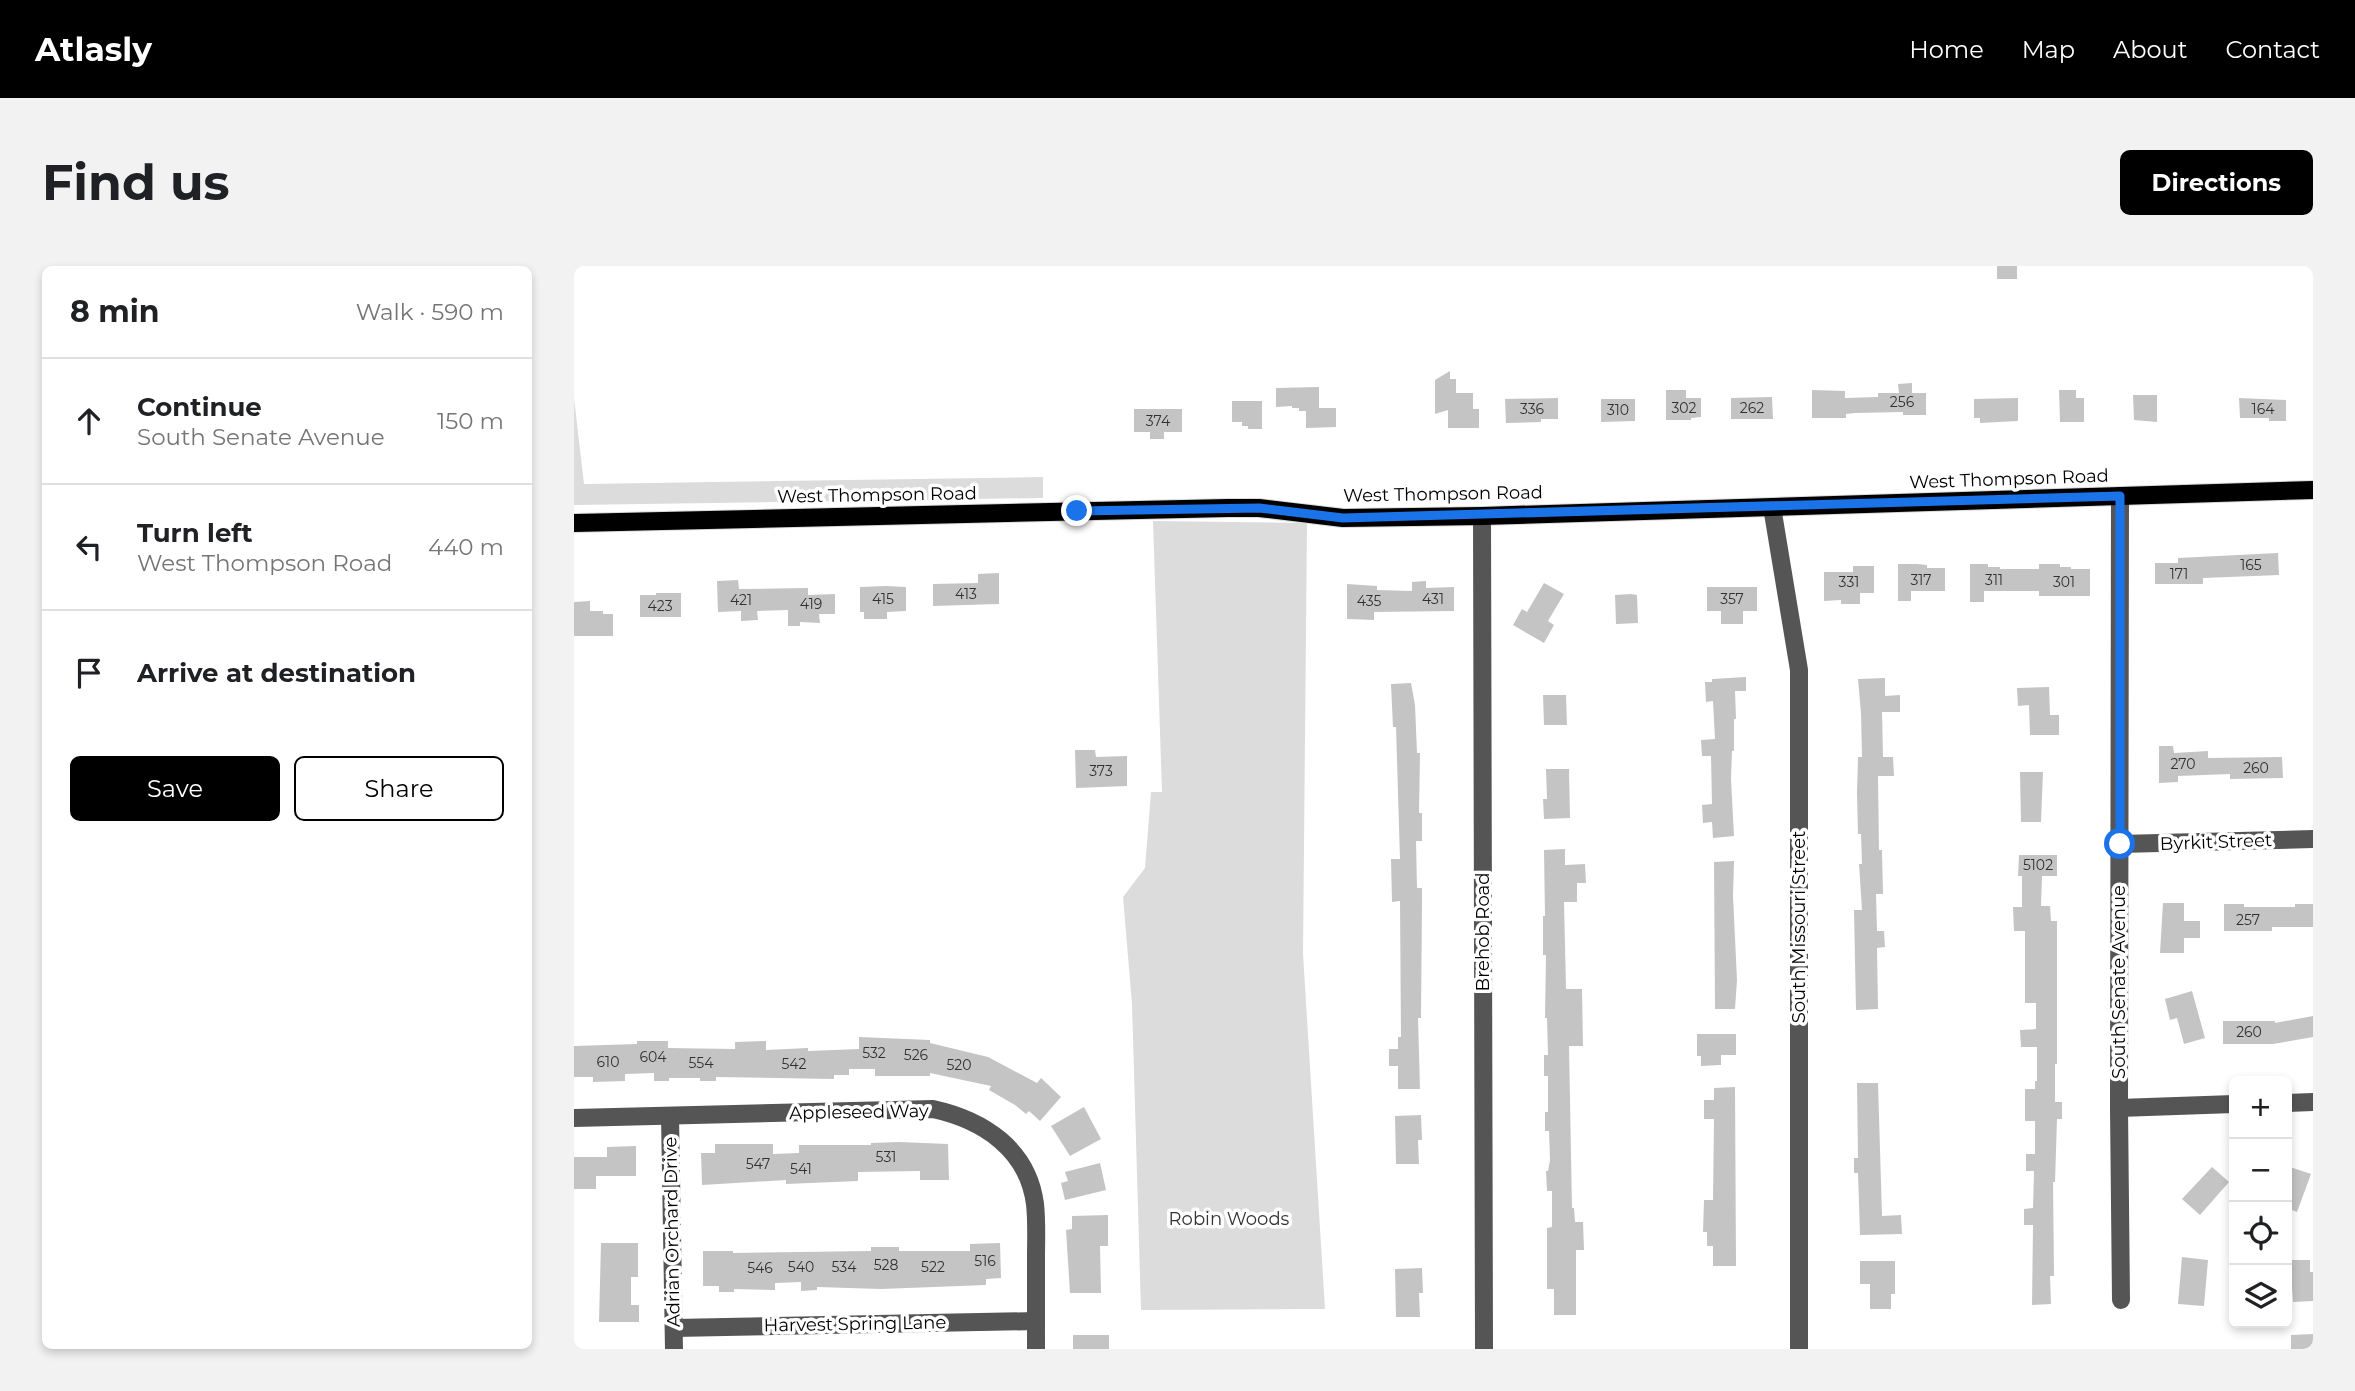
<!DOCTYPE html>
<meta charset="utf-8">
<style>
:root{--surface:#fff;--page:#f2f2f2;--text:#202124;--muted:#757577;--line:#e0e0e0;--accent:#000}
body{margin:0;font-family:Montserrat,sans-serif;background:var(--page);color:var(--text)}
.controls{position:absolute;right:21px;bottom:21px;display:grid;overflow:hidden;border-radius:10px;box-shadow:0 4px 10px #0003}
.controls button{width:63px;height:63px;display:grid;place-items:center;padding:0;border:0;border-bottom:2px solid var(--line);background:var(--surface);color:var(--text);font:35px sans-serif}
.stop{position:absolute;width:21px;height:21px;margin:-16px;border:5px solid #1a73e8;border-radius:50%;background:#fff}
.stop.end{background:#1a73e8;border-color:#fff;box-shadow:0 2px 7px #0008}
.list{margin:0;padding:0;list-style:none}
h2{display:flex;justify-content:space-between;align-items:center;height:91px;margin:0;padding:0 28px;font-size:30px}
h2 small{font-size:23px;font-weight:400;color:var(--muted)}
.list li{display:grid;grid-template-columns:46px 1fr auto;gap:21px;align-items:center;box-sizing:border-box;height:126px;padding:0 28px;border-top:2px solid var(--line)}
.list b{display:block;font-size:26px;white-space:nowrap}
.list p{margin:0;font-size:23px;white-space:nowrap;color:var(--muted)}
.list em{font-size:23px;font-style:normal;color:var(--muted)}
.actions{display:flex;gap:14px;padding:21px 28px}
.actions a{flex:1;padding:16px 0;border:2px solid var(--accent);border-radius:10px;text-align:center;font-size:24px;color:var(--accent)}
.actions .main{background:var(--accent);color:#fff}
.icon{flex:none;width:38px;height:38px;fill:none;stroke:currentColor;stroke-width:2;stroke-linecap:round;stroke-linejoin:round}
.map{position:relative;flex:none;width:1739px;height:1083px;overflow:hidden;border-radius:10px}
header{display:flex;align-items:center;gap:42px;box-sizing:border-box;height:98px;padding:0 35px;background:var(--accent);color:#fff}
header strong{font-size:33px}
nav{display:flex;gap:38px;margin-inline-start:auto;font-size:24px}
.intro{display:flex;align-items:center;justify-content:space-between;box-sizing:border-box;height:168px;padding:0 42px}
h1{margin:0;font-size:49px}
.button{padding:18px 32px;border-radius:10px;background:var(--accent);color:#fff;font-size:24px;font-weight:700}
main{display:flex;gap:42px;padding:0 42px}
aside{flex:1;background:var(--surface);border-radius:10px;box-shadow:0 4px 10px #0003}
.map>svg:first-child{display:block}
</style>
<header>
<strong>Atlasly</strong>
<nav><a>Home</a><a>Map</a><a>About</a><a>Contact</a></nav>
</header>
<div class="intro"><h1>Find us</h1><a class="button">Directions</a></div>
<main>
<aside>
<h2>8 min<small>Walk · 590 m</small></h2>
<ul class="list">
<li><svg class="icon" aria-label="ahead" viewBox="0 0 24 24"><path d="M12 20V5M6 11l6-6 6 6"/></svg><div><b>Continue</b><p>South Senate Avenue</p></div><em>150 m</em></li>
<li><svg class="icon" aria-label="left" viewBox="0 0 24 24"><path d="M17 20v-9H6M10 6l-5 5 5 5"/></svg><div><b>Turn left</b><p>West Thompson Road</p></div><em>440 m</em></li>
<li><svg class="icon" aria-label="arrive" viewBox="0 0 24 24"><path d="M6 21V4h12l-3 4 3 4H6"/></svg><div><b>Arrive at destination</b></div></li>
</ul>
<div class="actions"><a class="main">Save</a><a>Share</a></div>
</aside>
<div class="map">
<svg width="1739" height="1083" viewBox="0 0 1739 1083">
<rect width="100%" height="100%" fill="#fff"/>
<g fill="#dcdcdc">
<polygon points="0,132 10,218 469,211 469,232 0,239"/>
<polygon points="579,255 733,257 729,688 751,1043 567,1044 558,738 549,631 571,602 577,526 588,526"/>
</g>
<g fill="#c4c4c4">
<rect x="1423" y="0" width="20" height="13"/>
<polygon points="876,105 876,113 882,113 882,127 899,127 899,143 905,143 905,162 874,162 874,144 861,148 861,114"/>
<polygon points="1338,117 1338,127 1352,127 1352,149 1329,149 1329,146 1281,147 1272,148 1272,152 1238,152 1238,124 1271,125 1271,132 1304,131 1304,127 1325,127 1324,118"/>
<polygon points="745,121 745,142 762,142 762,161 732,162 732,145 725,145 725,142 718,142 718,140 702,141 702,122"/>
<polygon points="1092,124 1112,124 1112,132 1127,132 1127,151 1117,152 1117,154 1092,154"/>
<polygon points="1485,124 1502,124 1502,132 1510,132 1510,156 1486,156"/>
<polygon points="1559,129 1583,129 1583,156 1560,154"/>
<polygon points="1198,131 1199,153 1157,153 1157,132"/>
<polygon points="984,132 984,153 967,153 967,156 932,157 931,133"/>
<polygon points="1444,132 1444,155 1406,157 1406,152 1400,152 1400,133"/>
<polygon points="1665,132 1712,134 1712,155 1695,155 1695,152 1666,152"/>
<polygon points="1027,133 1061,133 1061,155 1027,156"/>
<polygon points="658,135 688,135 688,163 674,163 674,160 668,160 668,156 658,156"/>
<polygon points="560,143 608,143 608,166 590,166 590,173 576,173 576,166 560,166"/>
<polygon points="1704,287 1705,309 1629,312 1629,318 1581,318 1581,297 1604,297 1604,292"/>
<polygon points="1324,298 1343,298 1353,299 1353,302 1371,302 1371,325 1337,325 1337,335 1324,335"/>
<polygon points="1396,298 1414,298 1414,301 1426,301 1426,303 1465,303 1465,298 1486,298 1486,301 1497,301 1497,303 1516,303 1516,330 1465,330 1465,325 1410,325 1410,336 1396,336"/>
<polygon points="1279,300 1300,300 1300,327 1286,327 1286,338 1267,338 1267,334 1250,335 1250,306 1279,306"/>
<polygon points="425,307 425,338 359,340 359,318 404,317 404,308"/>
<polygon points="164,314 165,323 234,322 234,329 261,328 261,348 245,348 246,357 226,356 226,360 214,360 214,344 183,345 184,354 167,355 167,345 144,346 143,315"/>
<polygon points="852,315 852,322 880,321 880,345 800,346 800,354 773,353 773,318 803,320 803,324 838,325 838,316"/>
<polygon points="970,317 990,328 974,355 980,359 970,377 939,359 948,343 953,346"/>
<polygon points="312,320 332,321 332,345 313,346 313,353 290,353 290,346 286,346 286,321"/>
<polygon points="1133,321 1183,321 1183,345 1169,345 1169,358 1147,358 1147,345 1133,345"/>
<polygon points="82,327 107,327 107,351 66,351 66,329 82,329"/>
<polygon points="1057,328 1063,329 1064,357 1042,358 1041,329"/>
<polygon points="16,335 16,345 29,345 29,348 39,348 39,370 0,370 0,336"/>
<polygon points="1172,411 1172,425 1161,425 1162,453 1160,453 1160,485 1158,485 1157,513 1160,570 1139,572 1138,556 1129,557 1128,539 1138,538 1137,490 1128,490 1127,474 1141,473 1139,435 1132,436 1131,416 1138,416 1138,413"/>
<polygon points="1311,412 1311,430 1326,429 1326,446 1308,446 1309,491 1319,491 1320,510 1304,510 1305,584 1308,584 1309,628 1302,628 1303,665 1310,665 1311,681 1303,682 1304,743 1282,744 1280,644 1288,644 1285,598 1288,598 1287,568 1284,568 1283,528 1284,491 1288,491 1287,447 1284,413"/>
<polygon points="837,417 841,439 843,487 846,487 845,547 848,547 848,575 842,575 843,622 848,622 848,635 847,752 844,752 846,823 824,823 824,800 815,800 815,783 824,783 824,771 827,771 826,635 818,636 817,593 826,593 822,461 819,461 817,418"/>
<polygon points="1475,421 1476,449 1485,449 1485,469 1456,469 1455,439 1444,440 1443,422"/>
<polygon points="969,429 992,429 993,459 970,459"/>
<polygon points="1585,480 1599,480 1600,487 1634,485 1634,492 1708,491 1709,512 1656,513 1656,508 1604,510 1604,516 1585,517"/>
<polygon points="501,484 521,484 522,491 553,490 553,520 502,522"/>
<polygon points="972,503 995,503 996,552 970,553 969,533 973,533"/>
<polygon points="1446,506 1469,506 1467,556 1447,556"/>
<polygon points="991,583 991,599 1011,598 1012,617 1003,617 1003,636 990,636 992,723 1008,723 1009,780 995,780 998,942 1000,942 1001,956 1009,956 1010,984 1002,984 1002,1049 980,1049 980,1023 973,1023 973,962 978,961 978,925 973,925 972,905 974,905 976,894 975,865 971,865 971,846 974,846 974,810 970,810 970,789 974,789 973,752 971,752 972,689 969,689 969,650 971,650 970,584"/>
<polygon points="1445,589 1483,589 1483,610 1468,610 1467,640 1476,640 1477,655 1483,655 1483,798 1481,798 1481,836 1488,836 1488,853 1483,853 1481,916 1479,916 1480,1010 1476,1010 1477,1038 1458,1039 1459,959 1450,959 1450,943 1459,942 1460,905 1452,905 1452,888 1461,888 1461,855 1451,855 1451,823 1461,823 1461,815 1463,815 1463,781 1447,781 1446,764 1462,763 1462,737 1451,737 1451,665 1440,665 1439,641 1448,641 1448,610 1444,610"/>
<polygon points="1160,595 1159,630 1163,714 1161,743 1141,743 1140,596"/>
<polygon points="1589,637 1610,637 1610,655 1626,655 1626,672 1610,672 1610,687 1586,687"/>
<polygon points="1650,638 1670,638 1670,641 1721,641 1721,638 1739,638 1739,661 1698,661 1698,665 1650,665"/>
<polygon points="1618,725 1631,772 1610,778 1603,752 1596,754 1591,733"/>
<polygon points="1739,750 1739,771 1699,778 1649,778 1649,755 1701,755 1701,757"/>
<polygon points="1123,768 1162,768 1162,789 1147,789 1147,799 1127,800 1127,790 1123,790"/>
<polygon points="285,771 356,774 356,777 414,791 463,817 467,812 487,831 466,855 455,845 452,848 441,839 415,824 417,820 356,807 356,810 301,810 301,803 275,803 275,809 260,809 260,813 142,811 142,815 126,815 126,812 95,812 95,815 80,815 80,807 51,808 51,815 19,816 19,811 0,811 0,780 63,778 63,775 94,775 94,782 161,783 161,776 192,775 192,784 234,782 234,785 285,783"/>
<polygon points="1283,817 1304,817 1308,950 1327,949 1328,968 1286,969 1284,907 1280,907 1280,892 1284,892"/>
<polygon points="1161,821 1162,1000 1139,1000 1139,980 1133,980 1133,966 1129,966 1130,934 1139,934 1140,853 1130,853 1130,834 1140,834 1140,822"/>
<polygon points="510,841 527,873 496,890 477,860"/>
<polygon points="847,849 848,874 844,874 845,898 822,898 821,850"/>
<polygon points="325,876 374,878 375,914 346,914 346,905 284,906 284,915 212,918 212,914 128,919 127,887 141,887 141,878 199,878 199,888 225,887 225,879 297,879 297,877"/>
<polygon points="62,880 62,910 22,910 22,923 0,923 0,891 33,891 33,881"/>
<polygon points="526,897 532,924 491,934 487,917 494,915 491,906"/>
<polygon points="1638,901 1655,916 1626,949 1608,933"/>
<polygon points="1716,901 1737,908 1723,946 1713,942 1713,910"/>
<polygon points="534,949 534,980 526,980 527,1027 496,1027 492,964 498,963 498,950"/>
<polygon points="27,977 64,977 64,1011 57,1011 57,1039 65,1039 65,1056 25,1056"/>
<polygon points="426,977 427,1012 412,1013 412,1019 307,1023 243,1021 243,1024 227,1025 227,1016 201,1017 201,1024 160,1023 160,1026 145,1026 145,1020 129,1020 129,985 159,985 159,987 297,985 297,981 325,981 325,985 396,985 396,978"/>
<polygon points="1608,991 1634,994 1630,1040 1604,1038"/>
<polygon points="1718,994 1736,994 1736,1006 1739,1006 1739,1035 1719,1036 1718,1021 1713,1021 1713,1003 1718,1003"/>
<polygon points="1286,995 1321,995 1321,1028 1317,1028 1317,1043 1296,1043 1296,1018 1286,1018"/>
<polygon points="848,1002 849,1027 845,1027 846,1051 822,1051 821,1003"/>
<polygon points="1739,1068 1739,1083 1717,1083 1717,1069"/>
<rect x="499" y="1069" width="36" height="14"/>
</g>
<g fill="none" stroke-linecap="round" stroke-linejoin="round">
<g stroke="#dbdbdb" stroke-width="20">
<polyline id="major" points="0,257 654,242 685,242 769,252 908,250 1739,224"/>
</g>
<g stroke="#555" stroke-width="18">
<polyline points="1546,230 1545,842 1547,1034"/>
<polyline points="1198,241 1225,404 1225,1083"/>
<polyline points="908,250 910,1083"/>
<polyline points="1546,578 1739,573"/>
<polyline points="1713,837 1739,836"/>
<polyline points="1545,842 1660,838"/>
<polyline points="96,850 100,1083"/>
<path d="M0 852 359 843C409 854 454 883 461 938 463 956 462 974 462 992 462 1022 462 1053 462 1083"/>
<polyline points="100,1062 462,1055"/>
</g>
<use href="#major" stroke="#000" stroke-width="18"/>
</g>
<g fill="none" stroke-linecap="round" stroke-linejoin="round">
<polyline stroke="#1a73e8" stroke-width="9" points="503,245 685,242 769,252 1546,230 1546,578"/>
</g>
<g text-anchor="middle" stroke-width="7" stroke-linejoin="round" paint-order="stroke">
<g font-size="14" fill="#313131">
<text x="1328" y="141">256</text>
<text x="1110" y="147">302</text>
<text x="1178" y="147">262</text>
<text x="958" y="148">336</text>
<text x="1689" y="148">164</text>
<text x="1044" y="149">310</text>
<text x="584" y="160">374</text>
<text x="1677" y="304">165</text>
<text x="1605" y="313">171</text>
<text x="1347" y="319">317</text>
<text x="1420" y="319">311</text>
<text x="1275" y="321">331</text>
<text x="1490" y="321">301</text>
<text x="392" y="333">413</text>
<text x="309" y="338">415</text>
<text x="859" y="338">431</text>
<text x="1158" y="338">357</text>
<text x="167" y="339">421</text>
<text x="795" y="340">435</text>
<text x="237" y="343">419</text>
<text x="86" y="345">423</text>
<text x="1609" y="503">270</text>
<text x="1682" y="507">260</text>
<text x="527" y="510">373</text>
<text x="1464" y="604">5102</text>
<text x="1674" y="659">257</text>
<text x="1675" y="771">260</text>
<text x="300" y="792">532</text>
<text x="342" y="794">526</text>
<text x="79" y="796">604</text>
<text x="34" y="801">610</text>
<text x="127" y="802">554</text>
<text x="220" y="803">542</text>
<text x="385" y="804">520</text>
<text x="312" y="896">531</text>
<text x="184" y="903">547</text>
<text x="227" y="908">541</text>
<text x="411" y="1000">516</text>
<text x="312" y="1004">528</text>
<text x="227" y="1006">540</text>
<text x="270" y="1006">534</text>
<text x="359" y="1006">522</text>
<text x="186" y="1007">546</text>
</g>
<g font-size="18" fill="#000" stroke="#fff">
<text transform="translate(1435 213) rotate(-2)" y="6">West Thompson Road</text>
<text transform="translate(869 228) rotate(-1)" y="6">West Thompson Road</text>
<text transform="translate(303 229) rotate(-1)" y="6">West Thompson Road</text>
<text transform="translate(1642 576) rotate(-2)" y="6">Byrkit Street</text>
<text transform="translate(1225 661) rotate(-90)" y="6">South Missouri Street</text>
<text transform="translate(909 666) rotate(-90)" y="6">Brehob Road</text>
<text transform="translate(1545 716) rotate(-90)" y="6">South Senate Avenue</text>
<text transform="translate(285 846) rotate(-1)" y="6">Appleseed Way</text>
<text transform="translate(98 966) rotate(-91)" y="6">Adrian Orchard Drive</text>
<text transform="translate(281 1058) rotate(-1)" y="6">Harvest Spring Lane</text>
</g>
<g font-size="18" fill="#333" stroke="#fff">
<text x="655" y="959">Robin Woods</text>
</g>
</g>
</svg>
<div class="controls">
<button>+</button>
<button>−</button>
<button><svg class="icon" aria-label="locate" viewBox="0 0 24 24"><circle cx="12" cy="12" r="6"/><path d="M12 2v4M12 18v4M2 12h4M18 12h4"/></svg></button>
<button><svg class="icon" aria-label="layers" viewBox="0 0 24 24"><path d="M12 4l9 5-9 5-9-5zM3 14l9 5 9-5"/></svg></button>
</div>
<div class="stop" style="left:1546px;top:578px"></div>
<div class="stop end" style="left:503px;top:245px"></div>
</div>
</main>
